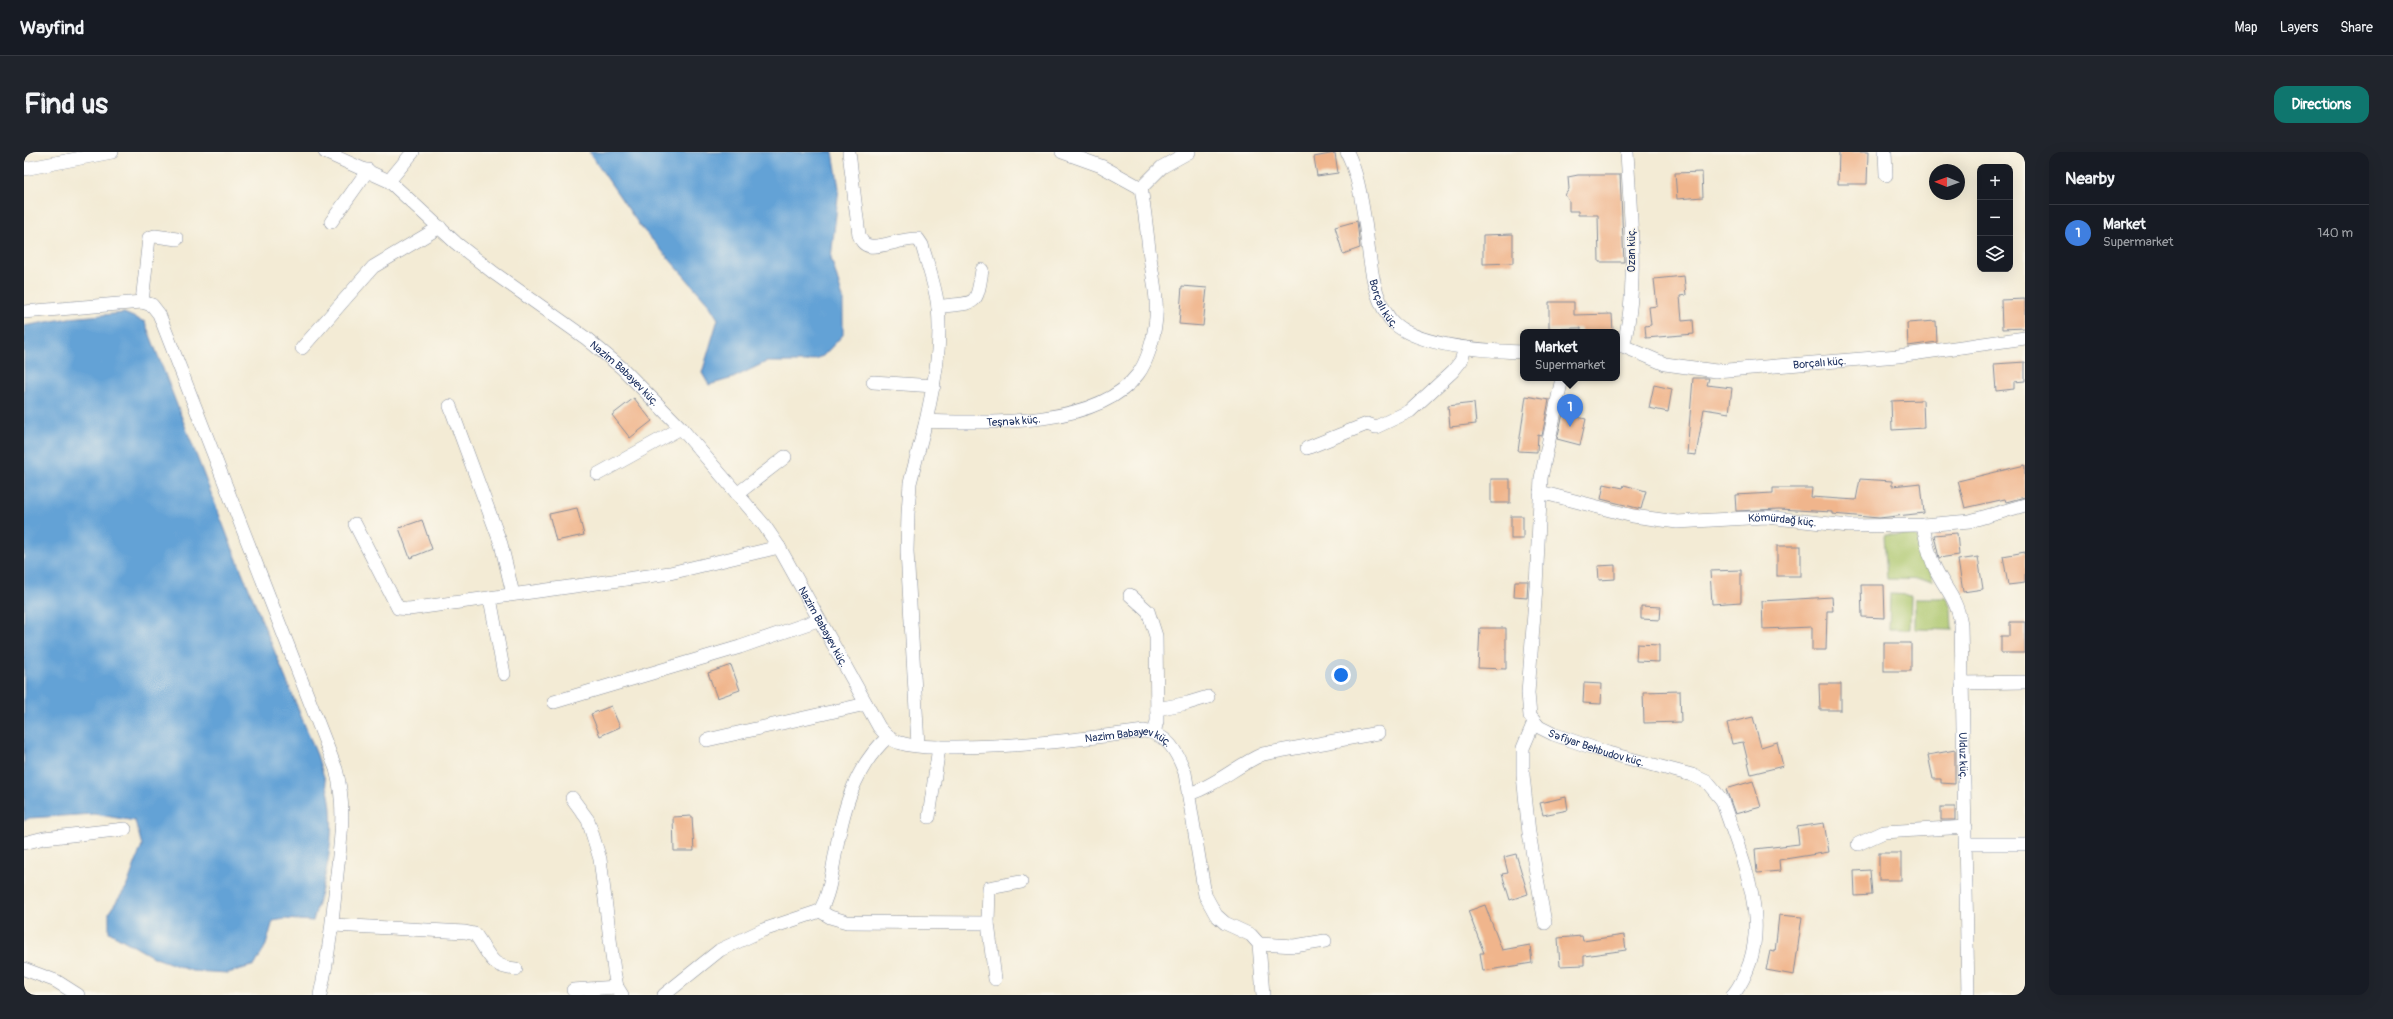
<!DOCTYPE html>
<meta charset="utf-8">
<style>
:root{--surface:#171b24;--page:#20242c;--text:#f1f3f6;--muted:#9ea1a6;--line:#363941;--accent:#0f766e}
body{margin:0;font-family:Pangolin,sans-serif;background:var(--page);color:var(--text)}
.controls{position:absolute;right:12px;top:12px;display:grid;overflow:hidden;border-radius:8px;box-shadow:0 4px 16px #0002}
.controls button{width:36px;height:36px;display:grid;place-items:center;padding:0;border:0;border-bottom:1px solid var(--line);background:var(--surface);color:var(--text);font:20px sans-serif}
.compass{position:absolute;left:1905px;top:12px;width:36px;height:36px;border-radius:50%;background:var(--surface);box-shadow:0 4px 16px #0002;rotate:271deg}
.you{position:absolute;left:1317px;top:523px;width:14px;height:14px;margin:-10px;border:3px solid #fff;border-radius:50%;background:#1a73e8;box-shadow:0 0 0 6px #1a73e833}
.badge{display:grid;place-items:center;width:26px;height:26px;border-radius:50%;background:var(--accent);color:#fff;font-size:13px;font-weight:700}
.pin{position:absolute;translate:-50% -33px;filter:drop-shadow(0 1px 2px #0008)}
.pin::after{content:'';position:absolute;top:21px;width:14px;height:12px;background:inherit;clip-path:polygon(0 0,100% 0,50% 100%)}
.popup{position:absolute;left:1496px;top:177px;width:100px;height:52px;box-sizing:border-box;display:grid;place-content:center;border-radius:8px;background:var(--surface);filter:drop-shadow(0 1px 3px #0005);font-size:13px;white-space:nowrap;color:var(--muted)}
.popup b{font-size:15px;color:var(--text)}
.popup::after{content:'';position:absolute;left:50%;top:100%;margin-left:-8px;border:8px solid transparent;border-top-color:var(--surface)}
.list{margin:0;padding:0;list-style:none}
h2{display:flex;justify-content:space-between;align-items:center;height:52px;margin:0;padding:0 16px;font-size:17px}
h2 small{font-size:13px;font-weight:400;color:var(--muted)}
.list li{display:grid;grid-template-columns:26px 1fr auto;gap:12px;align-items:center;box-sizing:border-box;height:56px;padding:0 16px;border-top:1px solid var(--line)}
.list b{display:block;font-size:15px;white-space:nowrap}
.list p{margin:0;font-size:13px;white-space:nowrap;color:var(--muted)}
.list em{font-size:13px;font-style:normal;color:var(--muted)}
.icon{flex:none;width:22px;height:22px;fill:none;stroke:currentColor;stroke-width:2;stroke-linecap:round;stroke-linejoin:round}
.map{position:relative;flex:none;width:2001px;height:843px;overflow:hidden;border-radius:12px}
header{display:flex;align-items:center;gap:24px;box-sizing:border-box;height:56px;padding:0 20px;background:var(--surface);border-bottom:1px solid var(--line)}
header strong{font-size:19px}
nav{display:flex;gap:22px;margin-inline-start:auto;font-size:14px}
.intro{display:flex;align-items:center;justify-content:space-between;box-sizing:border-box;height:96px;padding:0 24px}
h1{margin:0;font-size:28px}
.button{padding:10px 18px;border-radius:12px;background:var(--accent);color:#fff;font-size:14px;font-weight:700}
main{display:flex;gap:24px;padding:0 24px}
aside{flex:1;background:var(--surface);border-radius:12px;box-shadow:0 4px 16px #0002}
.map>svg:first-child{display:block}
</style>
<header>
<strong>Wayfind</strong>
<nav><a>Map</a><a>Layers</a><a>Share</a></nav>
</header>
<div class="intro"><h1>Find us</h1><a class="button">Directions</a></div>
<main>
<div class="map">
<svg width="2001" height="843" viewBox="0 0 2001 843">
<rect width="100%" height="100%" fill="#fbf7ec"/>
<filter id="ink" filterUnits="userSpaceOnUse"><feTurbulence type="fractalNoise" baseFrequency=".025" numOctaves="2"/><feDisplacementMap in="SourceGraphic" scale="8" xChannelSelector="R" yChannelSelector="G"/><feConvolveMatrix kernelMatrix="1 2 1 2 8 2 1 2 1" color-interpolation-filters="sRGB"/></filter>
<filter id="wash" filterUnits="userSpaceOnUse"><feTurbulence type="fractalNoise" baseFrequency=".012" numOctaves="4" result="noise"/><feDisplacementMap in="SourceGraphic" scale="16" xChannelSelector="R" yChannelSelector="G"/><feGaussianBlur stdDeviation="0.9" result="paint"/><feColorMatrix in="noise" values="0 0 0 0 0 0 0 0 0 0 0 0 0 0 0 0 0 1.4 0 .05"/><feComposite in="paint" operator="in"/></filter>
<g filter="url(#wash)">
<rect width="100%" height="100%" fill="#f3ebd5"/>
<g fill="#acc66c" stroke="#647a65">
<polygon points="1860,383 1892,383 1909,428 1863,427"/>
<polygon points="1866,442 1887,443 1886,477 1865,477"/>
<polygon points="1891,446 1922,446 1927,456 1928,478 1891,477"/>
</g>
<g fill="#64a2d6" stroke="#40689a">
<polygon points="565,0 809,0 815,36 807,106 819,146 819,183 799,204 781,210 742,210 709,226 685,233 678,221 694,167 684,151 616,74"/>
<path d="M100 161 121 170 205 388 293 603C296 614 301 626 304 638 314 682 301 727 289 769L261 767 249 769 242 793 231 813 204 821 168 819 129 805 85 780V760L102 736 118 693 111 669 70 662 5 666 0 669V174L45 166Z"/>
</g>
<g id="blocks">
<g fill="#f0b58c">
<polygon points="1815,0 1844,0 1843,32 1814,32"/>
<polygon points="1311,1 1314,21 1293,24 1290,5"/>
<polygon points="1678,20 1679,45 1653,47 1651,21"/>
<polygon points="1554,23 1596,23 1600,110 1575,110 1574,63 1554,63 1554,59 1545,59 1545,49 1541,43 1545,37 1544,25"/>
<polygon points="1333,69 1336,96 1319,102 1311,75"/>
<polygon points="1489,82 1489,111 1459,112 1459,83"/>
<polygon points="1660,124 1662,143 1656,144 1658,169 1669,168 1670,182 1622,186 1621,174 1627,173 1625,155 1633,154 1630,127"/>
<polygon points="1158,134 1183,136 1179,174 1155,172"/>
<polygon points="2001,147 2001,176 1978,177 1977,148"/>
<polygon points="1525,150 1550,150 1550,163 1588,162 1589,180 1557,180 1557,176 1525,177"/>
<polygon points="1912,169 1913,190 1884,194 1883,171"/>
<polygon points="2001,210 2001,229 1990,230 1990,237 1972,239 1970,212"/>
<polygon points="1669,226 1685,226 1683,233 1708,236 1705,261 1680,257 1672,303 1663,302"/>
<polygon points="1630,233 1648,237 1644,260 1625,256"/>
<polygon points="1502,244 1525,248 1518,284 1514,283 1513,300 1494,299"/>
<polygon points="610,246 628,269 606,286 588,263"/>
<polygon points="1899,248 1900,276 1868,278 1867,249"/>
<polygon points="1450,251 1452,272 1426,275 1424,254"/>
<polygon points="1539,262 1562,267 1556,293 1533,287"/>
<polygon points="2001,313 2001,345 1982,350 1981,347 1941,356 1934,329"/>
<rect x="1467" y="327" width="19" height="24"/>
<polygon points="1836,327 1868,329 1868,334 1897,331 1900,361 1855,366 1808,362 1808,360 1755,357 1712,359 1711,343 1749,341 1749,336 1788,336 1787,345 1832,348"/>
<polygon points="1580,332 1599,336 1600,333 1622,339 1617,357 1577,347"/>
<polygon points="553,356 560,383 532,389 525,362"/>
<rect x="1487" y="364" width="12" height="23"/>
<polygon points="398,368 408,397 386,406 375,376"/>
<polygon points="1933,381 1935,403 1915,406 1910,383"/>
<rect x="1753" y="394" width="24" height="30"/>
<polygon points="2001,400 2001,431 1984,433 1979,404"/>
<polygon points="1954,405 1959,437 1939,440 1934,408"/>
<polygon points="1591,413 1591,427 1575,428 1574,414"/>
<polygon points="1717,418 1717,450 1688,452 1686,419"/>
<polygon points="1491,429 1504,429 1503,446 1490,445"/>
<polygon points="1837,433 1860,433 1861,466 1838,465"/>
<polygon points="1808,445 1809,459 1803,459 1802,498 1788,498 1788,475 1739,477 1738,449"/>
<polygon points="1617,454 1637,455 1636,468 1617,467"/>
<polygon points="1986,470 2001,470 2001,501 1977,501 1977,484 1986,484"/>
<polygon points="1456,476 1482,476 1482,517 1454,516"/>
<rect x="1860" y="491" width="27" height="28"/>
<polygon points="1613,492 1635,493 1635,510 1612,509"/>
<polygon points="707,513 716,538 693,546 684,521"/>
<polygon points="1560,531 1578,532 1577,552 1559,551"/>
<polygon points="1795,532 1817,532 1817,558 1796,558"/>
<polygon points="1656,539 1657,570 1620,571 1619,540"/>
<polygon points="587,554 596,575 576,584 567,562"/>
<polygon points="1729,565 1737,595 1753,590 1759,614 1727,622 1719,590 1708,592 1703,571"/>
<polygon points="1931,598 1931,632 1917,631 1917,627 1909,627 1904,603"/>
<polygon points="1729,629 1737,655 1711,662 1702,637"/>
<polygon points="1542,645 1544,658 1519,663 1516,651"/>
<rect x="1917" y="655" width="14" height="13"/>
<polygon points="668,664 670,699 650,699 649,665"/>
<polygon points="1800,671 1805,700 1755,708 1756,719 1733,721 1731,697 1775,692 1773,675"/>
<rect x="1855" y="701" width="22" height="27"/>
<polygon points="1492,702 1504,742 1486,748 1478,722 1484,721 1480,705"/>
<polygon points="1846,718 1848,743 1831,744 1830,719"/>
<polygon points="1461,753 1478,798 1506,793 1508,811 1459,819 1456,801 1460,801 1444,759"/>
<polygon points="1755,763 1778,765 1770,823 1742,818 1746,799 1751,800"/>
<polygon points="1600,783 1602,798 1560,804 1560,813 1536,814 1534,786 1558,784 1559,789"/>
</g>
</g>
</g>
<g filter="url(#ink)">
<use href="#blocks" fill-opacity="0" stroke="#878d9a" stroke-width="1"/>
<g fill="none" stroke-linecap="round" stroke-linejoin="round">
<g stroke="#878d9a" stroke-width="14">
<g id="street">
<path id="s1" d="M301 0 365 29 432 91 470 121 563 187 598 216 657 276 740 373 755 395 855 575C861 582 867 589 877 591 894 596 914 595 932 595 995 595 1058 587 1120 579 1144 582 1153 600 1161 621L1181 743 1192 763 1201 771 1227 783 1235 792 1239 843"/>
<path d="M825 0 835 83C837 88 839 93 846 94 857 96 879 86 894 87L898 93C904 114 912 135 914 156 918 194 910 232 902 269"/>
<path id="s2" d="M1323 0C1334 22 1337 46 1341 70 1346 102 1346 140 1366 167 1388 195 1466 199 1499 200"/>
<polyline points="1861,0 1862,23"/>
<polyline points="0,17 88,0"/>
<polyline points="365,29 389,0"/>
<polyline points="1117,36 1138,15 1165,0"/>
<polyline points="307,70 344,18"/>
<polyline points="118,150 125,86 131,84 153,87"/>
<path d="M914 155C952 149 952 158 958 118"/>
<path d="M0 160 118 150 128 153 135 162 312 617C322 655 317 684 313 722 309 763 305 803 296 843"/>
<path id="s3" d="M1593 194H1599L1641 212 1692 219 1874 204 2001 186"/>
<path d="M1599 194C1615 139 1606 58 1603 0"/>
<polyline points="278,196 349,115 416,75"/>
<path id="s4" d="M1538 226 1517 326 1512 435 1504 541 1506 564 1515 575 1529 582 1584 601 1668 623 1683 630 1698 648C1719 712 1755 781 1709 843"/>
<polyline points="849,230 910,234"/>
<polyline points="426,254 477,392 489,442"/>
<polyline points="1283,296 1343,272 1352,275 1386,259 1429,219 1437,209 1441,196"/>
<polyline points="574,322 657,276"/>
<path id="s5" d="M1516 340 1609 364 1653 370 1742 365 1825 374 1899 373 1946 369 2001 353"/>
<polyline points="713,342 761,305"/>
<polyline points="331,372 374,456 385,457 646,421 755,395"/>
<path id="s6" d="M1899 373C1902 388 1904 402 1911 416 1922 439 1932 444 1937 472L1944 843"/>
<polyline points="1106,443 1124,459 1132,484 1133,569 1130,581"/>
<polyline points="466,446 480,522"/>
<polyline points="1938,531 2001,530"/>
<polyline points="530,550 716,495 794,468"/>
<polyline points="1133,557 1164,551 1184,545"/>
<polyline points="1510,570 1499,596 1499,623 1505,681 1521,771"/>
<polyline points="683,588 842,552"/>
<path id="s7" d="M894 593 883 399 884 362 886 331 902 269C962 271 1074 276 1114 222 1123 210 1129 189 1131 174 1135 150 1129 128 1126 105 1123 82 1121 59 1117 36L1077 14 1038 0"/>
<path d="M1165 642C1193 633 1213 613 1239 602L1354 581"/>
<polyline points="548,646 564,668 576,707 590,819 593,835 598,843"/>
<polyline points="905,665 915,595"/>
<polyline points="0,691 20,686 101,677"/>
<polyline points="1834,692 1860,680 1942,675"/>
<polyline points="1942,692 2001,692"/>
<polyline points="796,759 806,765 823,770 964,771"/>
<path d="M309 773 441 780 451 782C466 802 465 815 492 817"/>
<polyline points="1235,792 1270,794 1301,789"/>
<polyline points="0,817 32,829 54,843"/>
<polyline points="971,827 964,771 965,736 997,730"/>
<polyline points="549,838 593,835"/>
<path d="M640 843 696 798 739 778 796 759C805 743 807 726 810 709 818 663 828 617 864 585"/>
</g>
</g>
<use href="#street" stroke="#fff" stroke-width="13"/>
</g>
</g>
<g text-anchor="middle" stroke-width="3" stroke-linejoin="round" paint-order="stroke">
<g font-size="11" fill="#1b2f5e" stroke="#fbf7ec">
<text transform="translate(1607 98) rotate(-90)" y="4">Ozan küç.</text>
<text dy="4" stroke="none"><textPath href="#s2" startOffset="157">Borçalı küç.</textPath></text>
<text dy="4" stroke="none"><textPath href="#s3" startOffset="207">Borçalı küç.</textPath></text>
<text dy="4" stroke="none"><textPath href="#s1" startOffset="375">Nazim Babayev küç.</textPath></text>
<text dy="4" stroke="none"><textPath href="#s7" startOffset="414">Teşnək küç.</textPath></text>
<text dy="4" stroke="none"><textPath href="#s5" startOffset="246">Kömürdağ küç.</textPath></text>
<text dy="4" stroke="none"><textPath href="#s1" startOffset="699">Nazim Babayev küç.</textPath></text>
<text dy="4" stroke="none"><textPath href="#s1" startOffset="1071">Nazim Babayev küç.</textPath></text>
<text dy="4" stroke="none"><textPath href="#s4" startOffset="416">Səfiyar Behbudov küç.</textPath></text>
<text dy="4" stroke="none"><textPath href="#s6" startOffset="239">Ulduz küç.</textPath></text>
</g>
</g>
</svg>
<div class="controls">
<button>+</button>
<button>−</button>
<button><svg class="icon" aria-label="layers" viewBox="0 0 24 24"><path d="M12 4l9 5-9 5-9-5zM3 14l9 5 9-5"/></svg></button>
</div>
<svg class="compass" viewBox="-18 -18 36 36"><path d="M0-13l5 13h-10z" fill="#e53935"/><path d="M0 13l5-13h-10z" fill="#9ea1a6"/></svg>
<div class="you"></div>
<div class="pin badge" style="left:1546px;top:275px;background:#3f7fe0">1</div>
<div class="popup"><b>Market</b>Supermarket</div>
</div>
<aside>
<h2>Nearby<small></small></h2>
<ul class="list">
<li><span class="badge" style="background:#3f7fe0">1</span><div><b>Market</b><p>Supermarket</p></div><em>140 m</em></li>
</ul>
</aside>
</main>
